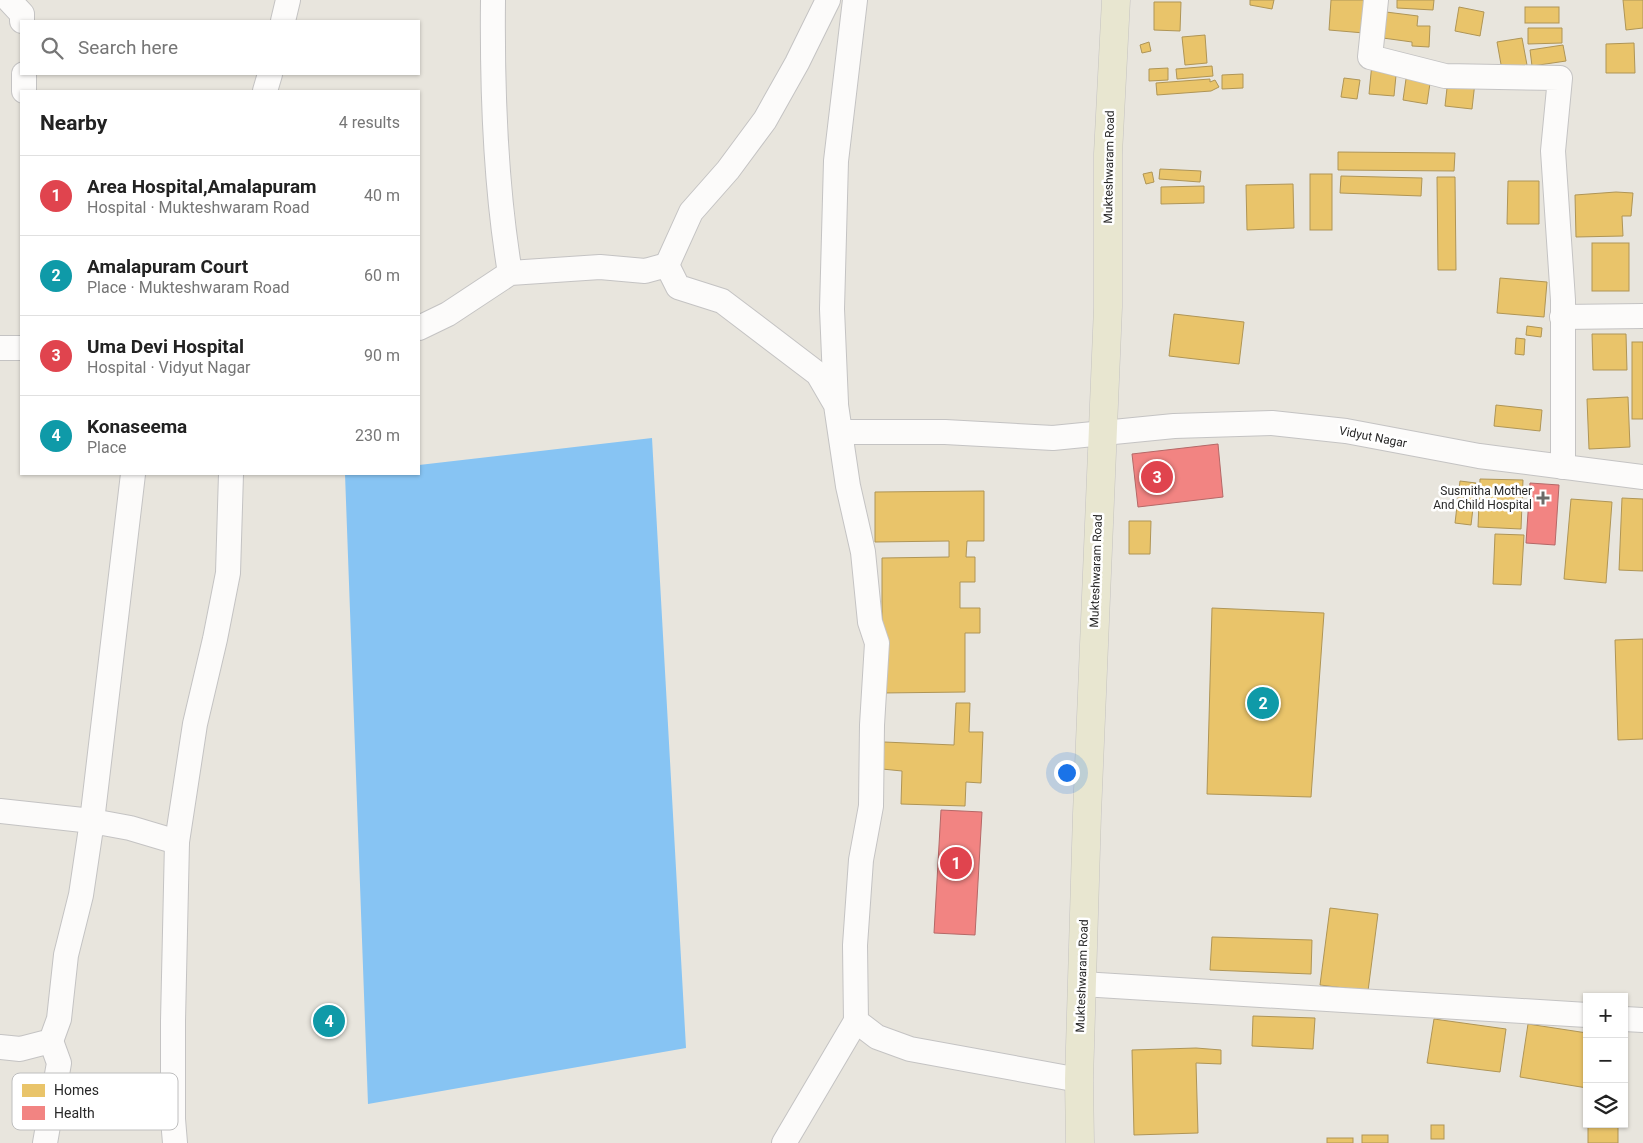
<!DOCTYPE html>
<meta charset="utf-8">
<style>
:root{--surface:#fff;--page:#f2f2f2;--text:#222;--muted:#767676;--line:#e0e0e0;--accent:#0f766e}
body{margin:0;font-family:Roboto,sans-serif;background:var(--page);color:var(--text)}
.controls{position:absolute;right:15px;bottom:15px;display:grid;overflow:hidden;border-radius:0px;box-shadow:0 1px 4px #0004}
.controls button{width:45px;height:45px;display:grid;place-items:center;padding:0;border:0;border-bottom:1px solid var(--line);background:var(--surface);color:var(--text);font:25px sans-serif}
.you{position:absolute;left:1066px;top:772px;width:18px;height:18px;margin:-12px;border:4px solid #fff;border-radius:50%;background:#1a73e8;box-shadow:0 0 0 8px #1a73e833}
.badge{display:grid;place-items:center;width:32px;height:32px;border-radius:50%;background:var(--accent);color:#fff;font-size:16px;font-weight:700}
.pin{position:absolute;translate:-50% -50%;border:2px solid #fff;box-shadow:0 1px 5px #0006}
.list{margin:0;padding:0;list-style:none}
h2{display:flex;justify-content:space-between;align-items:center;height:65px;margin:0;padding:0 20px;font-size:21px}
h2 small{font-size:16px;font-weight:400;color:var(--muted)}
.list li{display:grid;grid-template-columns:32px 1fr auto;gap:15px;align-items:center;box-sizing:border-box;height:80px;padding:0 20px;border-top:1px solid var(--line)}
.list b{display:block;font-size:19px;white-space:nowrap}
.list p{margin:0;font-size:16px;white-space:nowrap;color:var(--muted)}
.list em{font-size:16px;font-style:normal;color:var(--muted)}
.icon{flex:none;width:28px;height:28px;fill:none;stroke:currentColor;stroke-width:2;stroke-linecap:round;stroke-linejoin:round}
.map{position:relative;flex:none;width:1643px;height:1143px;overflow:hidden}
.search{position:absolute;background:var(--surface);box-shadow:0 1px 4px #0004;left:20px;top:20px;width:400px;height:55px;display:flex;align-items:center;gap:12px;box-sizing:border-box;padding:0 18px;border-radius:0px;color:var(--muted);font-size:19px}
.panel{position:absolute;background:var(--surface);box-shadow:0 1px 4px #0004;left:20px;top:90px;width:400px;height:385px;border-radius:0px}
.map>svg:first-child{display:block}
</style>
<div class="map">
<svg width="1643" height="1143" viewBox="0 0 1643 1143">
<rect width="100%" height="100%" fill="#e8e5dd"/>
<polygon fill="#87c4f3" points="652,438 686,1048 368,1104 345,474 419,474 419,465"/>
<g fill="#e9c46a" stroke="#af9556">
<polygon points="1250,0 1274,0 1272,9 1250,5"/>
<polygon points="1331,0 1367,0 1364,33 1329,30"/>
<polygon points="1397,0 1434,0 1433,10 1397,8"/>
<polygon points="1623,0 1643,0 1643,28 1626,30"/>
<polygon points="1154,2 1181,2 1180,31 1154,30"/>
<polygon points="1459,7 1484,12 1480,36 1455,31"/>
<rect x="1525" y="7" width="34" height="16"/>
<polygon points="1386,12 1418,16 1417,26 1430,26 1429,47 1412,46 1412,42 1383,38"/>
<polygon points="1528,28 1562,28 1562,43 1528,44"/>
<polygon points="1205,35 1207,63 1185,65 1182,37"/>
<polygon points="1522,38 1527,65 1502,70 1497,42"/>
<polygon points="1149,42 1151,51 1142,53 1140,45"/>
<polygon points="1634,43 1635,73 1606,73 1606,44"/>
<polygon points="1563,45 1566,61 1532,66 1530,50"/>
<polygon points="1372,63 1397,65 1394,96 1369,94"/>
<polygon points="1212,66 1213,76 1177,79 1176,69"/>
<polygon points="1168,68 1168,80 1149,81 1149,69"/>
<polygon points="1407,72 1431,76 1427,104 1403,100"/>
<polygon points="1243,74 1243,88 1222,89 1222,75"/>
<polygon points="1344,78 1360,80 1357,99 1341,97"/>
<polygon points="1210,79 1210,82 1215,80 1219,87 1211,91 1157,95 1156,83"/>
<polygon points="1448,79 1475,82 1472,109 1445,106"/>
<polygon points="1338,152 1455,153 1454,171 1338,170"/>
<polygon points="1160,169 1201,171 1200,182 1159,179"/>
<polygon points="1152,172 1154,182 1146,184 1143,174"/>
<rect x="1310" y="174" width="22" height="56"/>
<polygon points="1341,176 1422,178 1421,196 1340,193"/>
<polygon points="1437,177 1455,177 1456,270 1438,270"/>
<polygon points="1508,181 1539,181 1539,224 1507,224"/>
<polygon points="1293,184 1294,228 1247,230 1246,185"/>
<polygon points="1204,186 1204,203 1161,204 1161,187"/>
<polygon points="1616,192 1633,193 1631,216 1622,216 1623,236 1576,237 1575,195"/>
<rect x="1592" y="243" width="37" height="48"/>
<polygon points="1500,278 1547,282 1544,317 1497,313"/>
<polygon points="1174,314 1244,322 1239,364 1169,356"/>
<polygon points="1527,326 1542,328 1541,337 1526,335"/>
<polygon points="1592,334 1626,334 1627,370 1593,370"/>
<polygon points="1516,338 1525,339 1524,355 1515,354"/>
<rect x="1632" y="342" width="11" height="77"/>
<polygon points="1628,397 1630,447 1589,449 1587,399"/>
<polygon points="1496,405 1542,410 1540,431 1494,426"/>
<polygon points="1480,479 1523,480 1521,529 1478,527"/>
<polygon points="1460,481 1476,483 1471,525 1455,523"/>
<polygon points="984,491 984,541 967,541 966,557 975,557 975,582 960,582 960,608 980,608 980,633 965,633 965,692 882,693 882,558 949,557 949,541 875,542 875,492"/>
<polygon points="1622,498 1643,499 1643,571 1619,570"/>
<polygon points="1571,499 1612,502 1606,583 1564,579"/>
<polygon points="1129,521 1151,521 1150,554 1129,554"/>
<polygon points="1495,534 1524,535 1521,585 1493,584"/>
<polygon points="1212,608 1324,613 1311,797 1207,794"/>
<polygon points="1643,639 1643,739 1618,740 1615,640"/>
<polygon points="956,703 970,703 969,732 983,732 981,783 966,782 965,806 901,804 902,771 882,769 884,742 954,745"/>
<polygon points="1330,908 1378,914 1368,991 1320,985"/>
<polygon points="1212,937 1312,940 1311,974 1210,970"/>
<polygon points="1253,1016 1315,1018 1313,1049 1252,1046"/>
<polygon points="1434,1019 1506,1029 1500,1072 1427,1063"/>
<polygon points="1528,1024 1587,1033 1587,1088 1520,1077"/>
<polygon points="1196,1048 1221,1050 1221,1064 1196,1063 1198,1133 1134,1135 1132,1050"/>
<rect x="1588" y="1124" width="30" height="19"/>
<rect x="1431" y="1125" width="13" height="14"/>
<rect x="1362" y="1135" width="26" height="8"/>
<rect x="1327" y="1138" width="26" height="5"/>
</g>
<g fill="#f28482" stroke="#b56867">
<polygon points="1218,444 1223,497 1138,507 1132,454"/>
<polygon points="1530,483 1559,485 1555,545 1526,543"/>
<polygon points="941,810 982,812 975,935 934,933"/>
</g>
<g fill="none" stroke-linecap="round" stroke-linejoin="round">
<g stroke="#c4c3c3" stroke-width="26">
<g id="street">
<polyline points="9,0 22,14 22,21"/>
<path d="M493 0C492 91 495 183 510 273"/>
<polyline points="1376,0 1370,57 1445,76 1560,78 1553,151 1563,300 1563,467"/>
<polyline points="283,21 288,0"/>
<polyline points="24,74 24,91"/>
<polyline points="265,91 270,74"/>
<polyline points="667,265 691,212 728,170 765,120 797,63 828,0"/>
<polyline points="1562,317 1643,316"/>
<polyline points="419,328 448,314 510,273 600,267 645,271 667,265 678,287 722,301 818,374 836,405 848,486 863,552 870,622 877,643 872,725 871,806 861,860 855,945 856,1021 877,1037 910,1049 1079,1080"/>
<polyline points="0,348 21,348"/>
<polyline points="836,403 832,309 836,161 855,0"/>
<polyline points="841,432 945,432 1053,438 1174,426 1272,423 1346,431 1479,456 1643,477"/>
<polyline points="0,811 92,821 133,474"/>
<polyline points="1082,984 1587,1015"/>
<polyline points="1624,1019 1643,1020"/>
<polyline points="0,1047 20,1049 51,1041 59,1019 66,955 81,895 92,821 130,828 177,842"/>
<polyline points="45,1143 59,1063 51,1041"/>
<polyline points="175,1143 173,1119 173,1021 177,842 195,724 215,639 228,573 231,474"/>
<polyline points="784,1143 856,1021"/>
</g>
</g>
<g stroke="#c4c2c0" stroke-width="29">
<polyline id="primary" points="1080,1143 1079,1080 1087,814 1108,307 1108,154 1116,0"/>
</g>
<use href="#street" stroke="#fcfbfa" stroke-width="24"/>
<use href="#primary" stroke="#e8e6d0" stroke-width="28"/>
</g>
<path fill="#6b6a67" stroke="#fff" stroke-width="2" d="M1540.5 490.5h5v5h5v5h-5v5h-5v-5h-5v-5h5z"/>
<g text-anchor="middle" stroke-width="5" stroke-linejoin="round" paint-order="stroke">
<g font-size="12" fill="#282828" stroke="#fff">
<text transform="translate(1109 167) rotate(-89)" y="4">Mukteshwaram Road</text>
<text transform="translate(1373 437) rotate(11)" y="4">Vidyut Nagar</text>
<text transform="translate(1096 571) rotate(-88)" y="4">Mukteshwaram Road</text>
<text transform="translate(1082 976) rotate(-88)" y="4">Mukteshwaram Road</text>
</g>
<g font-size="12" fill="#282828" stroke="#fff" text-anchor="end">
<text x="1532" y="495">Susmitha Mother<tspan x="1532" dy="14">And Child Hospital</tspan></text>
</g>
</g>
<rect x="12" y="1073" width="166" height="57" rx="8" fill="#fff" stroke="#bebebe" stroke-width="1"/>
<rect x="22" y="1084" width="23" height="13" fill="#e9c46a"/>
<rect x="22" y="1106" width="23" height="14" fill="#f28482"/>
<g font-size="14" fill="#282828">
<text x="54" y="1095">Homes</text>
<text x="54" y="1118">Health</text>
</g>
</svg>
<div class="controls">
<button>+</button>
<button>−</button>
<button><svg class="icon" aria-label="layers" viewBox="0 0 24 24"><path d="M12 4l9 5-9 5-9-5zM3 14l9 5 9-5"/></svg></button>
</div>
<div class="you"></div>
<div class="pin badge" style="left:956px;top:863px;background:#e0444e">1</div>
<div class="pin badge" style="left:1263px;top:703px;background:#0f9aa8">2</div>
<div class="pin badge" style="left:1157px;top:477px;background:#e0444e">3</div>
<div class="pin badge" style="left:329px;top:1021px;background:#0f9aa8">4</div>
<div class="search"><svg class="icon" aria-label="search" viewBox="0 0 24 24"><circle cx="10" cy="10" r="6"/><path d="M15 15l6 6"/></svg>Search here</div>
<section class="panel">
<h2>Nearby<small>4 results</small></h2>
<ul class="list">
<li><span class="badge" style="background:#e0444e">1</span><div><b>Area Hospital,Amalapuram</b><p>Hospital · Mukteshwaram Road</p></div><em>40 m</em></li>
<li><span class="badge" style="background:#0f9aa8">2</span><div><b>Amalapuram Court</b><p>Place · Mukteshwaram Road</p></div><em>60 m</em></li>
<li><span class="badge" style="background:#e0444e">3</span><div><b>Uma Devi Hospital</b><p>Hospital · Vidyut Nagar</p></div><em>90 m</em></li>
<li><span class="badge" style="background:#0f9aa8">4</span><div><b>Konaseema</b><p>Place</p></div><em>230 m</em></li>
</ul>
</section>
</div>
